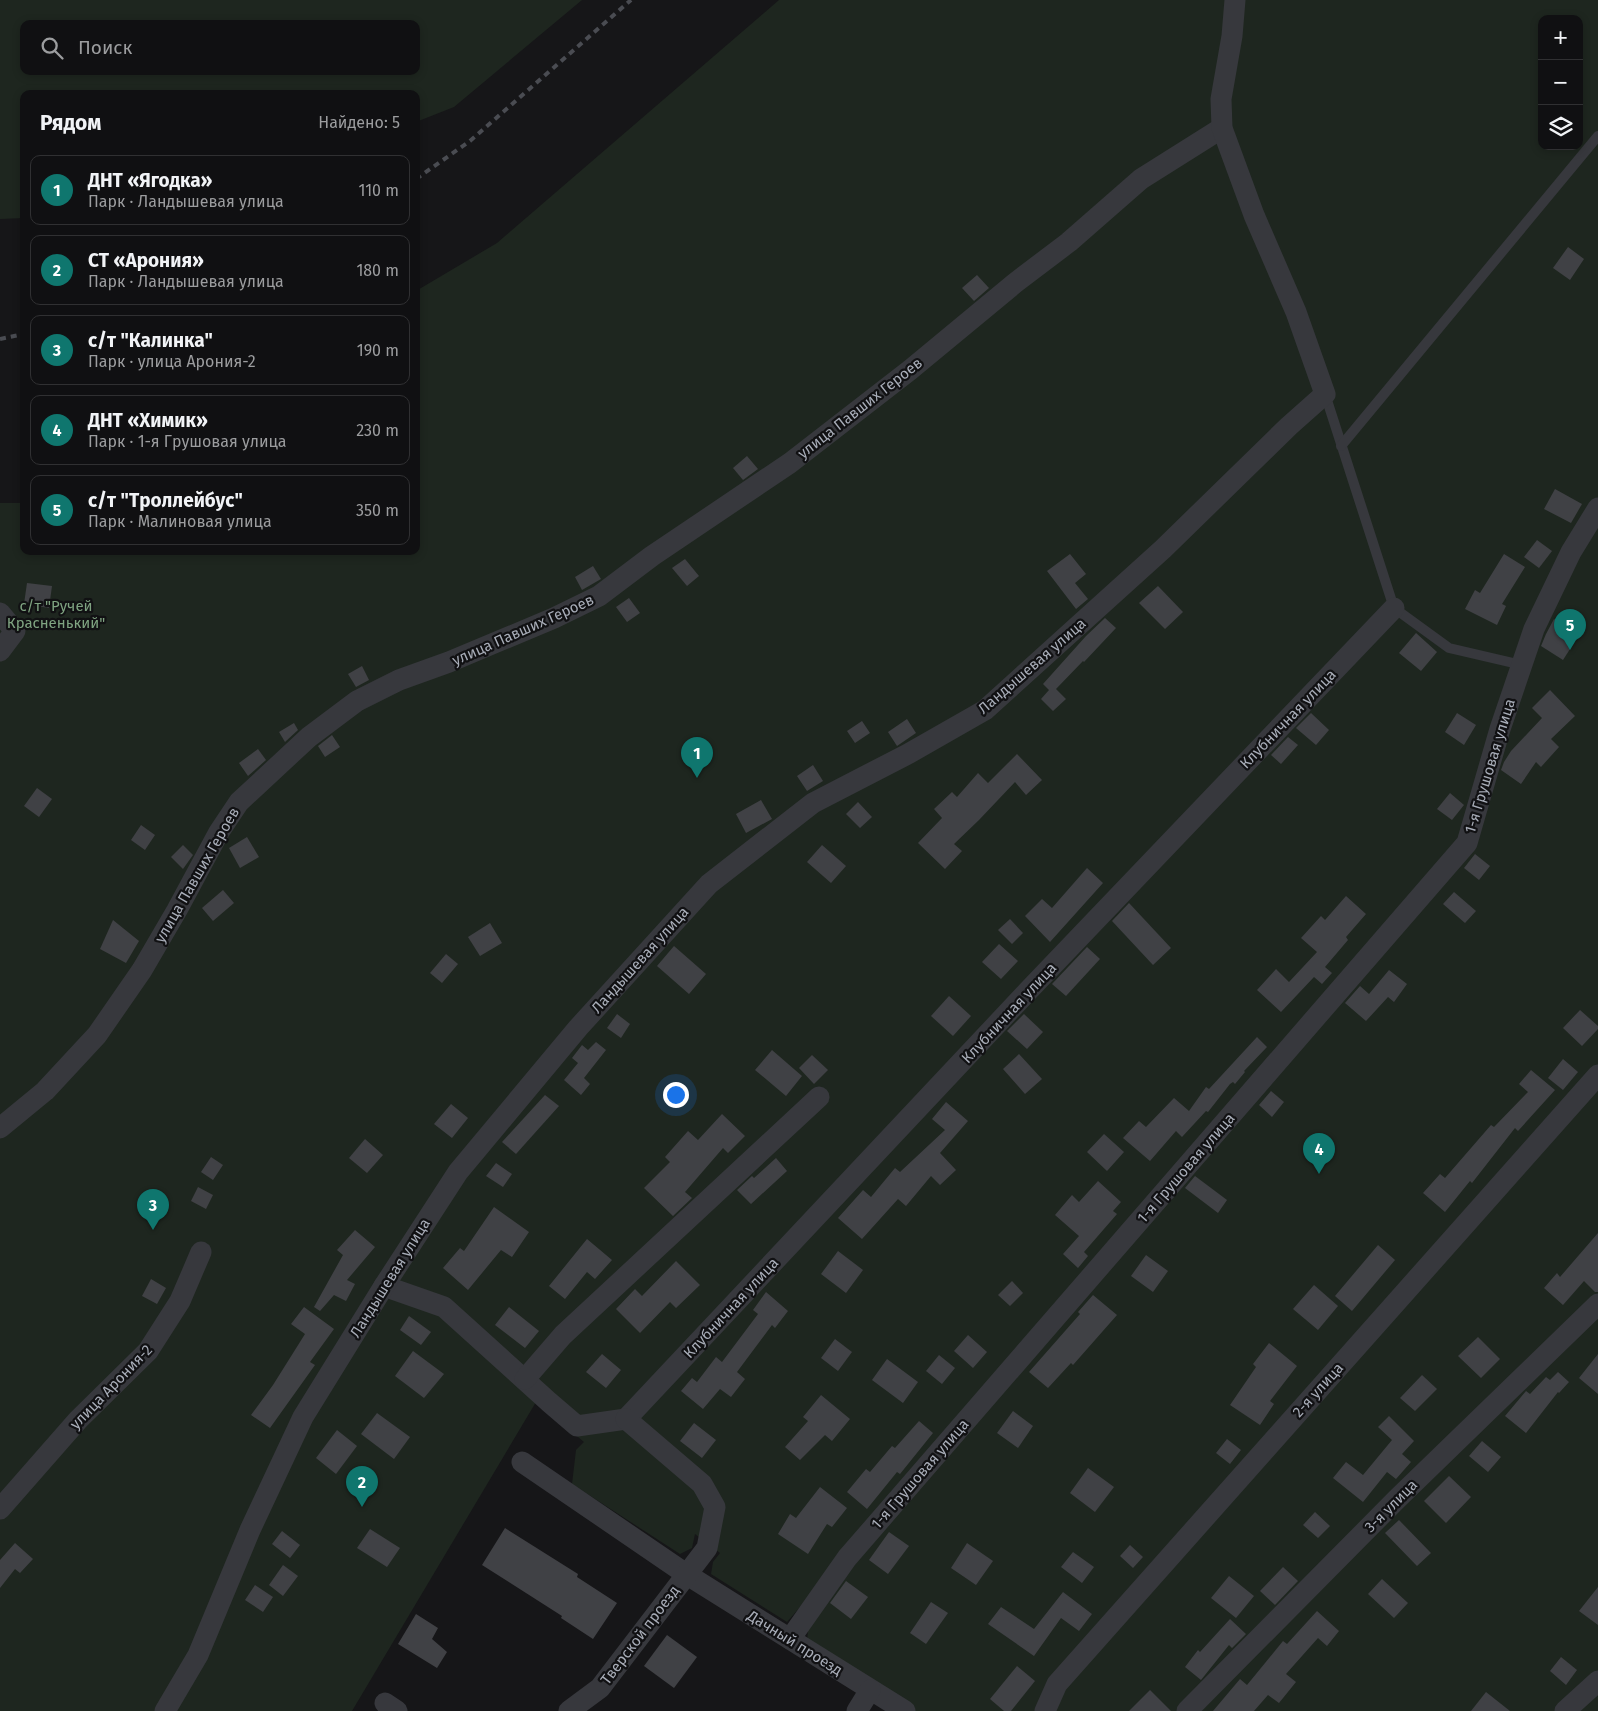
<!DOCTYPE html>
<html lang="ru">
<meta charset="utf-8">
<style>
:root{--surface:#101012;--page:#19191b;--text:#f1f3f6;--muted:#9c9d9f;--line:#303032;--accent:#0f766e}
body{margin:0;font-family:"Fira Sans",sans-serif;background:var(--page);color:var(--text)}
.controls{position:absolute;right:15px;top:15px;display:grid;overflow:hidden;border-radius:10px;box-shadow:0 2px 8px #0003}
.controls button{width:45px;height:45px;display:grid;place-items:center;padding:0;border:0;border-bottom:1px solid var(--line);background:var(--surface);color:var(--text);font:25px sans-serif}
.you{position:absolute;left:675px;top:1094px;width:18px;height:18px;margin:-12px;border:4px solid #fff;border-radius:50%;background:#1a73e8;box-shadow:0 0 0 8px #1a73e833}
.badge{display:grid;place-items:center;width:32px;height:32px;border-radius:50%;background:var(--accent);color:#fff;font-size:16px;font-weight:700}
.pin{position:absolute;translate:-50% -41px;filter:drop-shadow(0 1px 2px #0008)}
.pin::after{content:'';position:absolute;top:26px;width:18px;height:15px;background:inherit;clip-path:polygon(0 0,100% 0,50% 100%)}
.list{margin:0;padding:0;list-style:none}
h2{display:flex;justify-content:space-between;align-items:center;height:65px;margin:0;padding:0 20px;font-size:21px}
h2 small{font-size:16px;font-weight:400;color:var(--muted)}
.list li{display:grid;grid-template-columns:32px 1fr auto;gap:15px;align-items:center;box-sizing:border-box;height:70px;margin:0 10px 10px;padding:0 10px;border:1px solid var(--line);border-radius:10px}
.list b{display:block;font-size:19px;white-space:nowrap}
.list p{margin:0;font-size:16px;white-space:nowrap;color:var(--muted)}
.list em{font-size:16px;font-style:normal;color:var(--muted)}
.icon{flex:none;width:28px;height:28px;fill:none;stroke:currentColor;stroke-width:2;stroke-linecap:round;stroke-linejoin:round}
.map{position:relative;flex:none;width:1598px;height:1711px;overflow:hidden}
.search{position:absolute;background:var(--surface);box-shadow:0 2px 8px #0003;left:20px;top:20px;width:400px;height:55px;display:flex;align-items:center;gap:12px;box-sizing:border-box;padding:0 18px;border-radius:10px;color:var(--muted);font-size:19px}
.panel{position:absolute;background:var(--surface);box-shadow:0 2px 8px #0003;left:20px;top:90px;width:400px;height:465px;border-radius:10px}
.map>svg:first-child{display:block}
</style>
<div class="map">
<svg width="1598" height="1711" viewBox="0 0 1598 1711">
<rect width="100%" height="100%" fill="#161618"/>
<g fill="#1e261f" fill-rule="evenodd">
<path d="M0 0H582L454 107 416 122V94H24V218L0 219ZM24 24H416V71H24Z"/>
<path d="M779 0H1598V1711H914L807 1641 808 1631 816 1618 800 1607 787 1622 711 1574 713 1562 720 1553 695 1534 692 1548 680 1554 572 1484 576 1450 584 1442 536 1402 352 1711H0V503H24V551H416V291L497 243ZM1542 19H1579V146H1542Z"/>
</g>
<g fill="#404145">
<polygon points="1568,247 1584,259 1570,280 1553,268"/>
<polygon points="977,275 989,288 974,301 962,288"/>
<polygon points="747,456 758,469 743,480 733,468"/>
<polygon points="1555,489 1582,504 1571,523 1544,509"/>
<polygon points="1537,540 1552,551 1539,568 1524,557"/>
<polygon points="1070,554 1086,574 1075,583 1088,599 1076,609 1047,571"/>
<polygon points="1504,554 1525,567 1502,604 1506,606 1497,625 1465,609 1475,590 1480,593"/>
<polygon points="685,559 699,576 687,586 672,568"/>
<polygon points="593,566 601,579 582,590 575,577"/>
<polygon points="27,583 52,586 49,608 24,604"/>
<polygon points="1158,586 1183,612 1165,629 1139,603"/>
<polygon points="629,598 640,613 627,622 616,607"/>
<polygon points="1105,618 1116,628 1084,662 1083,661 1056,689 1066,699 1053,711 1041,699 1049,690 1043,684 1086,636"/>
<polygon points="1554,619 1579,635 1563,660 1541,646 1546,634"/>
<polygon points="1416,633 1437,652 1421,671 1399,653"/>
<polygon points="362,666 369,680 356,687 348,674"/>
<polygon points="1550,690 1575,716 1551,739 1559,747 1541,767 1536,762 1521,784 1501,770 1504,762 1511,751 1542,718 1532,708"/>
<polygon points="1311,713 1329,730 1316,745 1296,728"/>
<polygon points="1457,713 1476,725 1464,745 1445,732"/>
<polygon points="907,719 916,733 897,746 888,732"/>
<polygon points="862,721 870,733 855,743 847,731"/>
<polygon points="294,723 298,730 285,742 279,732"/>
<polygon points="332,735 340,747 325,757 318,746"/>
<polygon points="1288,737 1298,745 1281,764 1271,755"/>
<polygon points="258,749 266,760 248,776 239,763"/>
<polygon points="1017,754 1042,780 1026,795 1015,782 979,820 954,844 962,851 945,869 918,843 942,818 934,809 952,792 957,797 978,773 988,783"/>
<polygon points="813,765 823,781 807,791 797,776"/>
<polygon points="37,788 52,799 39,817 24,806"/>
<polygon points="1450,793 1464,805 1452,820 1437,809"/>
<polygon points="761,800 772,819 746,833 736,814"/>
<polygon points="858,802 872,817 860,828 846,814"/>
<polygon points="141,825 155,835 145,850 131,840"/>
<polygon points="247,837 259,857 240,868 229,848"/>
<polygon points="183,845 193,855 183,869 171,857"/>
<polygon points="822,845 846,866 831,883 807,862"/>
<polygon points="1475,854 1490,866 1479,880 1464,868"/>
<polygon points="1087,868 1103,883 1050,942 1025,916 1042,899 1052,908"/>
<polygon points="223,890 234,903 213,921 202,908"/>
<polygon points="1454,892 1476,911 1465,923 1443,904"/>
<polygon points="1346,896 1366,914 1346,937 1348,940 1325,967 1332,973 1322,984 1314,977 1281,1012 1257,990 1276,969 1289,982 1317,952 1301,938 1321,916 1325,920"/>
<polygon points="1129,903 1171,948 1153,965 1112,921"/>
<polygon points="1010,919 1023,933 1012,944 998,930"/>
<polygon points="113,920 139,941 126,963 100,949"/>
<polygon points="490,923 502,943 480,956 468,937"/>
<polygon points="999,944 1018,961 1001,979 982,962"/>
<polygon points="674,946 706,974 689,994 657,966"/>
<polygon points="1087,947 1100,959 1066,996 1052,984"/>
<polygon points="446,954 458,964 442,983 430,973"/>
<polygon points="1389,970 1407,984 1394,1002 1388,997 1366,1021 1345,1003 1360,986 1369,994"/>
<polygon points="949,996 971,1016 953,1036 931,1016"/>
<polygon points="1580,1010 1598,1026 1598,1029 1582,1046 1563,1028"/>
<polygon points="617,1014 630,1024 621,1038 607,1028"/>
<polygon points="1024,1014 1043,1032 1027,1049 1007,1031"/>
<polygon points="1257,1037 1267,1047 1244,1071 1245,1072 1235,1084 1233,1082 1230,1084 1208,1112 1206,1111 1182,1137 1176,1131 1150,1161 1123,1138 1139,1121 1146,1127 1174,1098 1189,1111 1206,1087 1209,1089"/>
<polygon points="596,1042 606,1050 584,1078 590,1084 581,1095 564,1080 578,1063 572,1058 582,1045 588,1050"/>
<polygon points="772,1050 802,1076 786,1096 755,1070"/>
<polygon points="1019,1054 1042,1079 1025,1094 1003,1069"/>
<polygon points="812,1055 828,1070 814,1084 799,1068"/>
<polygon points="1563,1059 1578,1072 1563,1090 1548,1078"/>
<polygon points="1531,1070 1555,1090 1518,1131 1515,1128 1472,1183 1470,1181 1445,1212 1423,1193 1440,1174 1445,1178 1491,1125 1494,1127 1528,1092 1519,1084"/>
<polygon points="1271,1091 1284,1102 1272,1117 1259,1105"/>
<polygon points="545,1095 559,1106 516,1154 502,1142"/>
<polygon points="946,1102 968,1121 940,1153 956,1170 940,1185 931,1176 906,1206 898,1199 862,1239 838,1218 863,1190 871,1197 895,1168 900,1172 945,1130 932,1119"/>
<polygon points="451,1104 468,1118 452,1138 434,1124"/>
<polygon points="722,1114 745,1136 728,1153 723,1148 685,1192 692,1198 673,1216 644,1188 670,1162 665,1157 688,1131 698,1140"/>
<polygon points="1104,1134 1124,1152 1107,1171 1087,1152"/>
<polygon points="365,1139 383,1155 367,1173 349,1158"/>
<polygon points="211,1157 223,1165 213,1180 201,1172"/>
<polygon points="776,1158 787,1171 751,1204 737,1190 752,1176 754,1178"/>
<polygon points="496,1163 512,1174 503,1187 486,1176"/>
<polygon points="1195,1176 1227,1200 1218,1213 1185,1188"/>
<polygon points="1098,1181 1121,1202 1113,1211 1117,1214 1084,1252 1088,1256 1078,1268 1063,1254 1079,1236 1055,1215 1072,1195 1079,1202"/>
<polygon points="198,1187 213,1195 206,1209 191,1201"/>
<polygon points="494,1207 529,1232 512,1257 501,1250 468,1290 443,1268 460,1248 464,1251"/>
<polygon points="355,1230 375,1247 347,1280 355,1284 346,1301 334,1295 320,1311 314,1307 343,1255 337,1250"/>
<polygon points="1598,1233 1598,1292 1595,1292 1584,1281 1563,1305 1544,1288 1557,1273 1560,1277"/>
<polygon points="587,1239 612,1260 595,1279 587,1272 565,1299 549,1286"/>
<polygon points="1378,1245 1395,1260 1352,1311 1335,1296"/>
<polygon points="838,1251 863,1270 846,1293 821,1274"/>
<polygon points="1146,1255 1168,1271 1153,1292 1131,1276"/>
<polygon points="676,1261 700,1285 676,1308 670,1302 640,1333 616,1309 635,1289 642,1296"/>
<polygon points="151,1279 166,1288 157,1304 142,1296"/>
<polygon points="1012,1281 1023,1293 1010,1306 998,1295"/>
<polygon points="1314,1285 1338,1306 1318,1330 1293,1309"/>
<polygon points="766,1292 788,1311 775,1328 772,1325 737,1372 745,1379 731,1397 720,1389 703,1409 681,1391 692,1378 697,1382 716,1357 722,1362 758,1314 753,1310"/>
<polygon points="1093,1295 1117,1315 1073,1365 1071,1363 1048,1388 1029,1372 1080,1314 1078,1312"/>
<polygon points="304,1307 334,1329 310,1362 315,1365 270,1428 251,1415 273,1385 305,1334 291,1324"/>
<polygon points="509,1307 539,1331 525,1348 495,1325"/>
<polygon points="409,1316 431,1332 421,1345 400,1330"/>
<polygon points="968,1335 987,1352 973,1368 954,1351"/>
<polygon points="1478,1337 1500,1359 1481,1378 1458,1356"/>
<polygon points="835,1339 852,1352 838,1371 821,1358"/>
<polygon points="1269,1343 1297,1366 1270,1401 1274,1404 1260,1425 1230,1405 1256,1367 1253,1364"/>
<polygon points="413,1351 444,1374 424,1398 395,1376"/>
<polygon points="602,1354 621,1370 606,1388 586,1372"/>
<polygon points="1598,1354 1598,1394 1579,1378"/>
<polygon points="939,1355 955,1368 942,1384 926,1371"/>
<polygon points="887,1359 918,1382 903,1403 872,1380"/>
<polygon points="1558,1372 1569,1382 1559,1393 1558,1392 1526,1433 1505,1416 1526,1391 1530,1394 1546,1377 1550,1380"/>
<polygon points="1422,1375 1437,1389 1415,1411 1400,1398"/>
<polygon points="821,1395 850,1419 832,1441 825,1435 800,1460 785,1447 808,1421 803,1417"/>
<polygon points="1013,1411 1033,1426 1018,1448 997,1433"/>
<polygon points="377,1413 410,1437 394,1459 361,1434"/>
<polygon points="1389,1416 1414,1441 1402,1454 1411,1462 1396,1479 1387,1472 1363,1502 1333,1478 1346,1462 1363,1475 1392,1440 1378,1427"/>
<polygon points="919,1421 933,1433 900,1474 897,1472 867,1509 847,1492 866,1469 870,1472 892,1446 895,1448"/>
<polygon points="694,1423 716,1440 702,1458 680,1441"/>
<polygon points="337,1430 357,1446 336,1474 316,1458"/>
<polygon points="1227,1439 1241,1450 1230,1464 1216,1453"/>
<polygon points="1482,1441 1501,1457 1488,1472 1469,1456"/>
<polygon points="1088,1468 1114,1487 1095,1512 1070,1493"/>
<polygon points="1449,1476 1471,1497 1446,1523 1424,1501"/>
<polygon points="820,1487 847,1508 832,1527 827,1524 808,1554 778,1534 790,1514 796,1518"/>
<polygon points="1315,1512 1330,1526 1318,1538 1303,1525"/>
<polygon points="1399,1520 1431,1553 1417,1566 1385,1533"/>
<polygon points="505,1528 578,1574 577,1577 617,1603 593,1639 561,1618 562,1616 482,1565"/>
<polygon points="370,1529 400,1548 387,1567 357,1548"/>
<polygon points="282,1531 300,1545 290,1558 272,1544"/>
<polygon points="889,1532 909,1546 888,1574 869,1560"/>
<polygon points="15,1543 33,1559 20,1573 15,1569 0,1588 0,1560"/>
<polygon points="967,1543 993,1561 976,1585 951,1568"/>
<polygon points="1130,1545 1143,1557 1133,1568 1120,1556"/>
<polygon points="1073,1552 1094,1567 1082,1583 1061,1567"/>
<polygon points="283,1565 298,1576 283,1596 269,1585"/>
<polygon points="1283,1567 1298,1581 1275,1605 1260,1591"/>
<polygon points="1229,1576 1254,1596 1236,1618 1211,1598"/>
<polygon points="1382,1579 1408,1603 1394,1618 1368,1594"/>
<polygon points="846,1581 868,1597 851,1619 830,1603"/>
<polygon points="255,1585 273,1597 263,1612 245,1600"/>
<polygon points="1598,1587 1598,1625 1579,1611"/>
<polygon points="1063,1592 1092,1614 1079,1631 1061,1618 1034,1656 988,1624 1001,1607 1034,1629"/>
<polygon points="931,1602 948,1613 926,1644 910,1633"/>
<polygon points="1317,1611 1339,1631 1327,1646 1318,1638 1286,1674 1296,1682 1279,1703 1268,1695 1254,1711 1213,1711 1240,1679 1247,1685 1283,1641 1287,1644"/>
<polygon points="416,1614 438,1628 432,1639 447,1652 437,1668 398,1644"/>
<polygon points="1230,1619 1246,1634 1232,1648 1229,1645 1201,1680 1185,1667 1198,1650 1200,1652"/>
<polygon points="667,1635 697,1657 674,1688 644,1666"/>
<polygon points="1561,1657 1577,1670 1566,1685 1550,1671"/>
<polygon points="1017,1666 1035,1681 1011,1711 1004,1711 990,1699"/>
<polygon points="1150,1690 1171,1711 1129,1711"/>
<polygon points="1486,1692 1510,1711 1471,1711"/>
</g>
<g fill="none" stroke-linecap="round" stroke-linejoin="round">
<g stroke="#37383d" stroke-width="10">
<polyline points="1325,394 1394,608 1449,648 1522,665"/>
<polyline points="1341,446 1598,136"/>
</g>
<g stroke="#37383d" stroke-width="21">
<polyline points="0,613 15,631 0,651"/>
<polyline points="0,1128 45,1091 97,1035 142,970 177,910 219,832 239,802 309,737 357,701 399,680 449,662 554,618 599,596 652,556 790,463 910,370 1015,283 1069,242 1141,179 1222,128"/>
<polyline points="384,1286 444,1307 549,1402 577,1426 626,1419"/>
<polyline points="525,1379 563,1335 819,1097"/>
<polyline points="626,1419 1028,991 1394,608"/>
<polyline points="522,1462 686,1574 905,1711"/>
<polyline points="0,1509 78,1420 148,1351 180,1301 201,1252"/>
<polyline points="790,1639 847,1558 1467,843 1500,729 1534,629 1571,552 1598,508"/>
<polyline points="385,1703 397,1711"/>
<polyline points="165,1711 198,1655 250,1530 303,1417 384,1286 458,1172 578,1028 709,884 813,803 906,755 985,710 1163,549 1289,426 1325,394 1296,312 1254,215 1222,128 1221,99 1232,36 1235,0"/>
<polyline points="569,1711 600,1688 707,1548 715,1507 702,1484 626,1419"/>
<polyline points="857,1711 870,1690"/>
<polyline points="1045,1711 1057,1684 1598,1075"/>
<polyline points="1187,1711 1397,1499 1598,1304"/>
<polyline points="1565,1711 1598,1681"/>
</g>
<g stroke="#4a4c52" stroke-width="4" stroke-dasharray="6 5" stroke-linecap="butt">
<polyline points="416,179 470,141 631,0"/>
<polyline points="0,339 24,334"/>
</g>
</g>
<g text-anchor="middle" stroke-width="4.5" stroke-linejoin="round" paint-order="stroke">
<g font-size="15" fill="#a8adb8" stroke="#111113">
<text transform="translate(860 408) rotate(-38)" y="5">улица Павших Героев</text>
<text transform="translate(523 630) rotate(-24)" y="5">улица Павших Героев</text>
<text transform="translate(1032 666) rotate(-41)" y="5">Ландышевая улица</text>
<text transform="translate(1288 719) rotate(-46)" y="5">Клубничная улица</text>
<text transform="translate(1490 766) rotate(-73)" y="5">1-я Грушовая улица</text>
<text transform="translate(197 875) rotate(-60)" y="5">улица Павших Героев</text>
<text transform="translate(640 960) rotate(-48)" y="5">Ландышевая улица</text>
<text transform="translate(1009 1013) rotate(-47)" y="5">Клубничная улица</text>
<text transform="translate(1186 1168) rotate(-49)" y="5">1-я Грушовая улица</text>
<text transform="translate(390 1278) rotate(-58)" y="5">Ландышевая улица</text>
<text transform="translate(731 1308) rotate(-47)" y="5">Клубничная улица</text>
<text transform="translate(111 1387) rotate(-46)" y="5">улица Арония-2</text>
<text transform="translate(1318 1390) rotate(-48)" y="5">2-я улица</text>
<text transform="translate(920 1474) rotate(-49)" y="5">1-я Грушовая улица</text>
<text transform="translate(1391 1506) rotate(-45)" y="5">3-я улица</text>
<text transform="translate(640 1635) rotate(-53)" y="5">Тверской проезд</text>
<text transform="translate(795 1643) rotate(32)" y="5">Дачный проезд</text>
</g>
<g font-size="15" fill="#7fa381" stroke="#111113">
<text x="56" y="611">с/т "Ручей<tspan x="56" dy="17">Красненький"</tspan></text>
</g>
</g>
</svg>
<div class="controls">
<button>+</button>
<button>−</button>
<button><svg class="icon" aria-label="layers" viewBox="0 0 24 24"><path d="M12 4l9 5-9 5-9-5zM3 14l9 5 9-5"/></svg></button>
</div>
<div class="you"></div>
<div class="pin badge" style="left:697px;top:778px">1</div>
<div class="pin badge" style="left:362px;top:1507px">2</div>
<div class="pin badge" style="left:153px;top:1230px">3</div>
<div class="pin badge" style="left:1319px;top:1174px">4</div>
<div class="pin badge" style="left:1570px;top:650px">5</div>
<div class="search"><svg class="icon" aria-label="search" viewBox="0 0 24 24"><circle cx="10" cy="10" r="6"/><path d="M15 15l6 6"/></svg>Поиск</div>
<section class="panel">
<h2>Рядом<small>Найдено: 5</small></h2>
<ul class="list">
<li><span class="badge">1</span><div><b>ДНТ «Ягодка»</b><p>Парк · Ландышевая улица</p></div><em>110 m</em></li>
<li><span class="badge">2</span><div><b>СТ «Арония»</b><p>Парк · Ландышевая улица</p></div><em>180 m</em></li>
<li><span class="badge">3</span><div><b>с/т &quot;Калинка&quot;</b><p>Парк · улица Арония-2</p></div><em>190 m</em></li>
<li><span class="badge">4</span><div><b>ДНТ «Химик»</b><p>Парк · 1-я Грушовая улица</p></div><em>230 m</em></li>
<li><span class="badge">5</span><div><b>с/т &quot;Троллейбус&quot;</b><p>Парк · Малиновая улица</p></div><em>350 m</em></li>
</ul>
</section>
</div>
